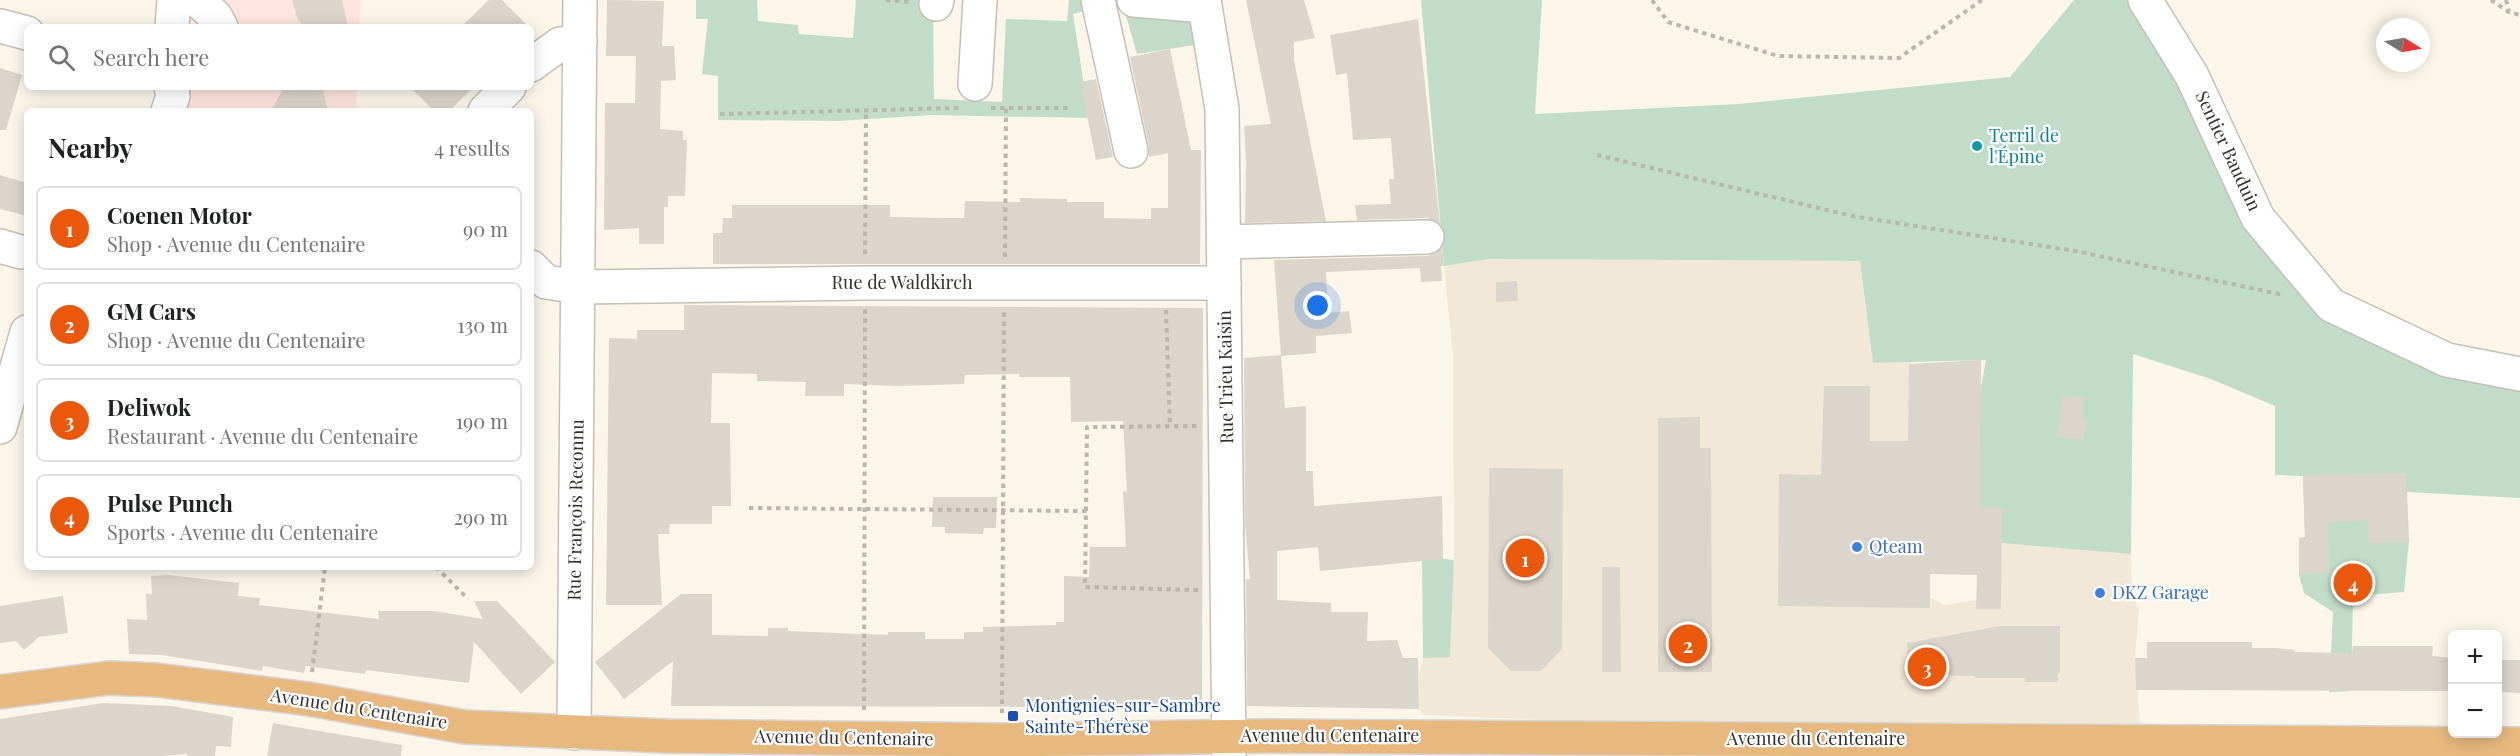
<!DOCTYPE html>
<meta charset="utf-8">
<style>
:root{--surface:#fff;--page:#f2f2f2;--text:#202124;--muted:#757577;--line:#e0e0e0;--accent:#ea580c}
body{margin:0;font-family:"Playfair Display",serif;background:var(--page);color:var(--text)}
.controls{position:absolute;right:18px;bottom:18px;display:grid;overflow:hidden;border-radius:9px;box-shadow:0 3px 15px #0003}
.controls button{width:54px;height:54px;display:grid;place-items:center;padding:0;border:0;border-bottom:2px solid var(--line);background:var(--surface);color:var(--text);font:30px sans-serif}
.compass{position:absolute;left:2376px;top:18px;width:54px;height:54px;border-radius:50%;background:var(--surface);box-shadow:0 3px 15px #0003;rotate:101deg}
.you{position:absolute;left:1318px;top:306px;width:21px;height:21px;margin:-15px;border:4px solid #fff;border-radius:50%;background:#1a73e8;box-shadow:0 0 0 9px #1a73e833}
.badge{display:grid;place-items:center;width:39px;height:39px;border-radius:50%;background:var(--accent);color:#fff;font-size:20px;font-weight:700}
.pin{position:absolute;translate:-50% -50%;border:3px solid #fff;box-shadow:0 2px 6px #0006}
.list{margin:0;padding:0;list-style:none}
h2{display:flex;justify-content:space-between;align-items:center;height:78px;margin:0;padding:0 24px;font-size:26px}
h2 small{font-size:20px;font-weight:400;color:var(--muted)}
.list li{display:grid;grid-template-columns:39px 1fr auto;gap:18px;align-items:center;box-sizing:border-box;height:84px;margin:0 12px 12px;padding:0 12px;border:2px solid var(--line);border-radius:9px}
.list b{display:block;font-size:22px;white-space:nowrap}
.list p{margin:0;font-size:20px;white-space:nowrap;color:var(--muted)}
.list em{font-size:20px;font-style:normal;color:var(--muted)}
.icon{flex:none;width:33px;height:33px;fill:none;stroke:currentColor;stroke-width:2;stroke-linecap:round;stroke-linejoin:round}
.map{position:relative;flex:none;width:2520px;height:756px;overflow:hidden}
.search{position:absolute;background:var(--surface);box-shadow:0 3px 15px #0003;left:24px;top:24px;width:510px;height:66px;display:flex;align-items:center;gap:15px;box-sizing:border-box;padding:0 21px;border-radius:9px;color:var(--muted);font-size:22px}
.panel{position:absolute;background:var(--surface);box-shadow:0 3px 15px #0003;left:24px;top:108px;width:510px;height:462px;border-radius:9px}
.map>svg:first-child{display:block}
</style>
<div class="map">
<svg width="2520" height="756" viewBox="0 0 2520 756">
<rect width="100%" height="100%" fill="#fbf5ea"/>
<polygon fill="#f2e8d8" points="1489,259 1860,261 1873,363 1911,361 1907,598 1931,598 1944,605 1976,600 2000,600 2001,542 2131,554 2132,599 2139,607 2135,658 2140,727 1781,729 1423,715 1419,709 1419,674 1423,658 1450,656 1454,560 1453,357 1444,266"/>
<g fill="#ffe5df">
<polygon points="217,0 361,0 359,27 229,27"/>
<polygon points="181,87 357,87 356,111 174,111"/>
</g>
<g fill="#c1ddc9">
<polygon points="696,0 757,0 758,21 798,25 799,34 853,38 856,0 933,0 934,99 1002,102 1006,19 1067,21 1069,0 1086,0 1088,10 1073,14 1089,118 932,115 838,121 718,120 718,76 702,74 708,19 696,19"/>
<polygon points="1421,0 1542,0 1535,114 1739,104 2010,77 2074,0 2145,0 2258,218 2331,305 2520,384 2520,498 2407,492 2409,541 2404,592 2353,596 2351,691 2329,692 2333,612 2304,593 2299,575 2299,538 2305,537 2303,476 2275,475 2275,406 2211,379 2133,354 2131,554 1980,541 1980,392 1986,360 1873,363 1860,261 1489,259 1444,266"/>
<polygon points="1122,2 1199,15 1201,44 1137,54"/>
<polygon points="1422,556 1454,560 1450,657 1423,658"/>
</g>
<g fill="#dbd5cb">
<polygon points="292,0 342,0 348,27 305,27 298,20"/>
<polygon points="489,0 502,0 529,27 461,27"/>
<polygon points="607,0 664,1 662,46 674,46 676,80 661,81 660,129 683,131 683,140 687,140 685,196 668,196 668,207 664,207 664,244 639,244 639,228 604,230 605,103 635,103 636,56 606,56"/>
<polygon points="1246,0 1304,0 1315,38 1294,42 1294,60 1326,221 1245,223 1246,162 1244,126 1271,124"/>
<polygon points="1418,19 1440,224 1427,218 1357,220 1355,205 1391,204 1389,179 1394,179 1391,138 1353,140 1347,73 1336,75 1330,35"/>
<polygon points="1170,49 1191,150 1201,150 1200,264 713,264 713,233 722,233 723,218 732,218 732,205 890,205 890,217 945,218 964,218 965,201 1020,202 1020,198 1067,199 1067,202 1104,202 1104,218 1151,219 1151,208 1168,208 1168,153 1149,157 1149,147 1130,57"/>
<polygon points="0,68 22,75 6,130 0,130"/>
<polygon points="1096,79 1113,157 1096,160 1080,82"/>
<polygon points="284,87 322,87 328,111 271,111"/>
<polygon points="410,87 474,87 449,111 434,111"/>
<polygon points="0,175 27,183 27,216 0,209"/>
<polygon points="1442,247 1444,266 1441,266 1442,281 1421,282 1420,268 1326,272 1328,313 1349,311 1352,333 1316,336 1316,353 1281,356 1274,260 1427,256 1436,253"/>
<polygon points="1517,281 1518,301 1496,302 1496,282"/>
<polygon points="684,305 1203,308 1202,707 671,706 673,661 624,699 595,662 681,594 712,594 712,635 768,636 768,628 788,628 788,631 888,635 888,632 925,632 925,639 964,639 964,632 983,632 983,627 1056,625 1056,622 1064,622 1064,576 1089,577 1090,547 1126,547 1123,491 1127,492 1123,421 1071,422 1070,377 1019,377 1019,374 965,375 964,384 898,386 844,384 844,396 805,396 806,382 757,381 757,374 712,373 711,423 730,423 731,506 712,506 712,524 670,524 669,534 658,534 662,605 606,605 609,338 637,339 637,330 684,330"/>
<polygon points="1281,355 1285,408 1306,406 1306,471 1313,471 1314,506 1442,496 1443,559 1320,571 1318,547 1277,551 1277,600 1331,603 1331,612 1368,612 1367,641 1397,640 1403,658 1418,658 1419,709 1247,706 1246,579 1250,579 1245,525 1244,358"/>
<polygon points="1981,360 1980,507 2002,507 2001,609 1976,609 1977,575 1930,574 1930,608 1778,606 1779,474 1821,475 1824,386 1870,386 1870,441 1908,441 1909,364"/>
<polygon points="2063,396 2083,397 2083,419 2087,420 2084,440 2057,437"/>
<polygon points="1700,417 1700,448 1711,448 1712,672 1658,672 1658,418"/>
<polygon points="1489,468 1563,469 1562,649 1541,671 1511,671 1488,648"/>
<polygon points="2406,473 2408,542 2368,543 2368,520 2328,522 2329,573 2299,575 2299,539 2305,538 2303,475"/>
<polygon points="933,497 997,497 996,528 984,528 983,534 945,533 945,527 932,527"/>
<polygon points="1602,567 1620,567 1621,672 1602,672"/>
<polygon points="168,575 239,583 238,596 260,598 259,605 379,619 378,611 434,611 483,619 474,601 497,601 555,662 521,694 474,642 469,683 366,670 365,674 306,666 304,673 263,666 262,671 162,655 129,654 127,619 147,620 146,594 152,594 151,576"/>
<polygon points="63,596 68,633 39,637 24,650 16,641 0,643 0,606"/>
<polygon points="2000,626 2060,626 2060,673 2058,673 2058,682 2025,682 2025,678 1975,678 1975,676 1917,675 1908,673 1907,643"/>
<polygon points="2147,642 2252,642 2252,648 2275,648 2295,650 2294,652 2352,653 2353,646 2433,646 2432,656 2452,658 2452,691 2136,690 2135,658 2147,658"/>
<polygon points="2498,660 2520,660 2520,693 2498,692"/>
<polygon points="103,703 172,706 233,717 231,747 216,746 215,756 187,756 187,754 162,756 0,756 0,719"/>
<polygon points="273,723 402,745 401,756 267,756"/>
</g>
<g fill="none" stroke-linecap="round" stroke-linejoin="round">
<g stroke="#c5bfb5" stroke-width="36">
<g id="minor">
<polyline points="197,0 215,16 221,27"/>
<polyline points="1098,0 1131,151"/>
<polyline points="1134,0 1205,6"/>
<polyline points="1204,0 1222,109 1229,756"/>
<polyline points="2145,0 2192,76 2258,218 2331,305 2447,360 2520,374"/>
<polyline points="936,4 937,0"/>
<polyline points="0,26 27,33"/>
<polyline points="172,27 174,0"/>
<polyline points="531,65 560,44 580,41"/>
<polyline points="975,84 980,0"/>
<polyline points="168,111 173,96 171,87"/>
<polyline points="485,111 509,87"/>
<polyline points="1224,242 1427,237"/>
<polyline points="0,246 21,252"/>
<polyline points="531,267 546,282 579,287 865,283 1224,283"/>
<polyline points="0,427 27,332"/>
<polyline points="574,733 580,0"/>
</g>
</g>
<g stroke="#d6d6d5" stroke-width="36">
<polyline id="major" points="0,692 109,678 157,680 309,699 465,727 667,736 1002,740 1264,736 2520,744"/>
</g>
<g stroke="#bbb6ae" stroke-width="4" stroke-dasharray="4.5 4.5" stroke-linecap="butt">
<polyline points="886,0 910,2"/>
<polyline points="1652,0 1668,22 1778,56 1899,58 1982,0"/>
<polyline points="2491,0 2509,12 2520,15"/>
<polyline points="2506,0 2509,11"/>
<polyline points="991,108 1071,108"/>
<polyline points="720,114 960,108"/>
<polyline points="1597,155 1852,216 2075,251 2284,295"/>
<polyline points="865,254 866,111"/>
<polyline points="1005,257 1006,107"/>
<polyline points="1166,310 1170,426"/>
<polyline points="749,508 1087,511"/>
<polyline points="436,567 468,599"/>
<polyline points="1198,590 1085,587 1087,427 1199,426"/>
<polyline points="312,672 325,567"/>
<polyline points="864,710 865,309"/>
<polyline points="1002,713 1004,312"/>
</g>
<use href="#minor" stroke="#fff" stroke-width="33"/>
<use href="#major" stroke="#e8b97f" stroke-width="33"/>
</g>
<circle fill="#0f9aa8" stroke="#fff" stroke-width="2" cx="1977" cy="146" r="6"/>
<g fill="#3f7fe0" stroke="#fff" stroke-width="2">
<circle cx="1857" cy="547" r="6"/>
<circle cx="2100" cy="593" r="6"/>
</g>
<rect fill="#1a4fb4" stroke="#fff" stroke-width="2" x="1007" y="710" width="12" height="12" rx="3"/>
<g text-anchor="middle" stroke-width="4.5" stroke-linejoin="round" paint-order="stroke">
<g font-size="18" fill="#0d838f" stroke="#fff" text-anchor="start">
<text x="1989" y="142">Terril de<tspan x="1989" dy="21">l'Épine</tspan></text>
</g>
<g font-size="18" fill="#34312d" stroke="#fff">
<text transform="translate(2228 151) rotate(65)" y="6">Sentier Bauduin</text>
<text x="902" y="289">Rue de Waldkirch</text>
<text transform="translate(1226 377) rotate(-91)" y="6">Rue Trieu Kaisin</text>
<text transform="translate(576 510) rotate(-89)" y="6">Rue François Reconnu</text>
<text transform="translate(359 709) rotate(9)" y="6">Avenue du Centenaire</text>
<text x="1330" y="742">Avenue du Centenaire</text>
<text transform="translate(844 738) rotate(1)" y="6">Avenue du Centenaire</text>
<text x="1816" y="745">Avenue du Centenaire</text>
</g>
<g font-size="18" fill="#366cbe" stroke="#fff" text-anchor="start">
<text x="1869" y="553">Qteam</text>
<text x="2112" y="599">DKZ Garage</text>
</g>
<g font-size="18" fill="#164399" stroke="#fff" text-anchor="start">
<text x="1025" y="712">Montignies-sur-Sambre<tspan x="1025" dy="21">Sainte-Thérèse</tspan></text>
</g>
</g>
</svg>
<div class="controls">
<button>+</button>
<button>−</button>
</div>
<svg class="compass" viewBox="-18 -18 36 36"><path d="M0-13l5 13h-10z" fill="#e53935"/><path d="M0 13l5-13h-10z" fill="#757577"/></svg>
<div class="you"></div>
<div class="pin badge" style="left:1525px;top:558px">1</div>
<div class="pin badge" style="left:1688px;top:644px">2</div>
<div class="pin badge" style="left:1927px;top:667px">3</div>
<div class="pin badge" style="left:2353px;top:583px">4</div>
<div class="search"><svg class="icon" aria-label="search" viewBox="0 0 24 24"><circle cx="10" cy="10" r="6"/><path d="M15 15l6 6"/></svg>Search here</div>
<section class="panel">
<h2>Nearby<small>4 results</small></h2>
<ul class="list">
<li><span class="badge">1</span><div><b>Coenen Motor</b><p>Shop · Avenue du Centenaire</p></div><em>90 m</em></li>
<li><span class="badge">2</span><div><b>GM Cars</b><p>Shop · Avenue du Centenaire</p></div><em>130 m</em></li>
<li><span class="badge">3</span><div><b>Deliwok</b><p>Restaurant · Avenue du Centenaire</p></div><em>190 m</em></li>
<li><span class="badge">4</span><div><b>Pulse Punch</b><p>Sports · Avenue du Centenaire</p></div><em>290 m</em></li>
</ul>
</section>
</div>
